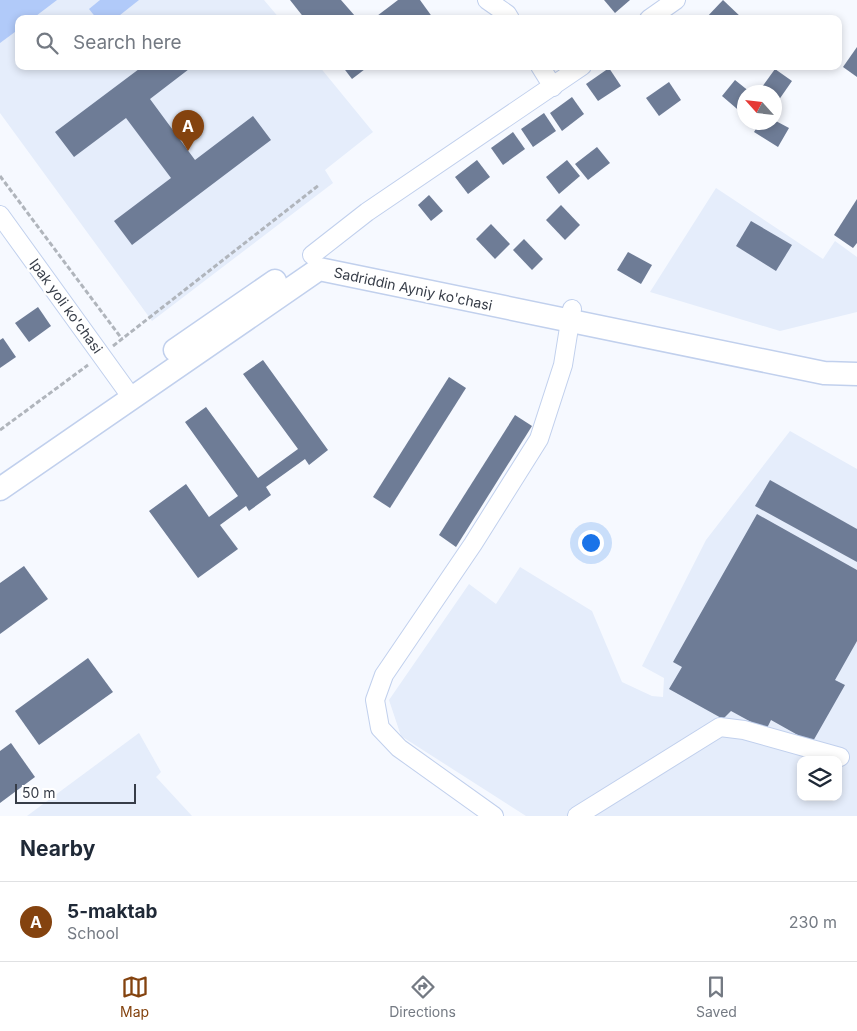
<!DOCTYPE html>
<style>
:root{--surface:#fff;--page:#f2f2f3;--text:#1f2937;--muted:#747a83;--line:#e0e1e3;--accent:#84430f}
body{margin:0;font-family:Inter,sans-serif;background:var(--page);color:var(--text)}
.controls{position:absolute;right:15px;bottom:15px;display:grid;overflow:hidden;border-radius:10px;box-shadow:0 2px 8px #0003}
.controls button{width:45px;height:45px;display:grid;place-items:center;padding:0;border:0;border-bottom:1px solid var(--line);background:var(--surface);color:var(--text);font:25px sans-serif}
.compass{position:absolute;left:737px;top:85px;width:45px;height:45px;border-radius:50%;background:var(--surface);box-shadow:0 2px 8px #0003;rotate:297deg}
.scale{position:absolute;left:15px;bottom:12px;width:121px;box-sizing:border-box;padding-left:5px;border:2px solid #373d48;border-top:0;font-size:14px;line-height:18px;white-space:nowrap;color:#373d48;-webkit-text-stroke:4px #fff;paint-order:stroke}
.you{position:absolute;left:590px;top:542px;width:18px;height:18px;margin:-12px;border:4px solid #fff;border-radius:50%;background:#1a73e8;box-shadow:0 0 0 8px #1a73e833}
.badge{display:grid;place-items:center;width:32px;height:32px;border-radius:50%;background:var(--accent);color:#fff;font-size:16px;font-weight:700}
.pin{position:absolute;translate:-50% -41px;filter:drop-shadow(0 1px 2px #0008)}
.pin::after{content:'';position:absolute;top:26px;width:18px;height:15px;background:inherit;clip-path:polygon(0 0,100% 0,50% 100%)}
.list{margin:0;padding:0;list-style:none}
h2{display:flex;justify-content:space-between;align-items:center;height:65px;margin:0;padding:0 20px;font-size:21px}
h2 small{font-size:16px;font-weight:400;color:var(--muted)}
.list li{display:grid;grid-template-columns:32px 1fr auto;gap:15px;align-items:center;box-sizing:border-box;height:80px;padding:0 20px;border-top:1px solid var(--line)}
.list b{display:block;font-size:19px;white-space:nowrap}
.list p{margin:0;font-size:16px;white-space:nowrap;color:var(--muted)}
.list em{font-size:16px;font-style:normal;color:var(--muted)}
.icon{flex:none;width:28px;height:28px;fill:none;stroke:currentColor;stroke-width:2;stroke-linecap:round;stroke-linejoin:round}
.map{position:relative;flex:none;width:857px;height:816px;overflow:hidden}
.search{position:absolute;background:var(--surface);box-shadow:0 2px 8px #0003;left:15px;right:15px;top:15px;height:55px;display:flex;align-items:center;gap:12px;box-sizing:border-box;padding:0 18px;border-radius:10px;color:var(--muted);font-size:19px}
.sheet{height:145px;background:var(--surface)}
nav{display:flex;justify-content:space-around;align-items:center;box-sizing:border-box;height:70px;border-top:1px solid var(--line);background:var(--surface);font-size:14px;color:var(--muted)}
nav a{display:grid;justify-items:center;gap:2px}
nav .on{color:var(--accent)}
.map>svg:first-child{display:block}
</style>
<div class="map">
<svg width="857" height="816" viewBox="0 0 857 816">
<rect width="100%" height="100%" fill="#f6f9ff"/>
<g fill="#e5edfb" fill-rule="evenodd">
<polygon points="0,0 264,0 280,19 19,19 19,66 319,66 373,132 325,170 333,183 152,321 0,113"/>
<polygon points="716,188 823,259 835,241 857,257 857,312 780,331 650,292"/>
<path d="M790 431 857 469V816H526L401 736 389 700 469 584 496 604 520 567 592 611 622 682 652 696 663 697 664 678 642 666 706 540ZM801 760H838V797H801Z"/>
<polygon points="139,733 161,772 156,777 192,816 27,816"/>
</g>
<g fill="#b1caf9">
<polygon points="0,0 57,0 32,19 19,19 19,29 0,43"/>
<polygon points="100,0 139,0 115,19 97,19 89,9"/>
</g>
<g fill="#6e7c96">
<polygon points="290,0 341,0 355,16 352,19 305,19"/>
<polygon points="398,0 420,0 433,18 373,19"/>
<polygon points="604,0 630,0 615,13"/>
<polygon points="723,0 743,19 705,19"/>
<polygon points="857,47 857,77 843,67"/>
<polygon points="143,66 193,66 150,99 195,160 253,116 271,140 132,245 114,221 171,178 126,118 74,157 55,132"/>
<polygon points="342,66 369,66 352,79"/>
<polygon points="609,68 621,86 598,101 586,84"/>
<polygon points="775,69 792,81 776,104 774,92 759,91"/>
<polygon points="735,80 750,92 744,92 743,114 722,96"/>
<polygon points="669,82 681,100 659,116 646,98"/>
<polygon points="572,97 584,114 562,131 550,113"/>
<polygon points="544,113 556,131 533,147 521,129"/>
<polygon points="774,120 789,128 778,147 754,132 760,122 774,122"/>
<polygon points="513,132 525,149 503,165 491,148"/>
<polygon points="597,147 610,163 588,180 575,164"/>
<polygon points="477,160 490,177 468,194 455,177"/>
<polygon points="567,160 580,176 559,194 546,177"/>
<polygon points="429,195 443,211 431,221 418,205"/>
<polygon points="857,199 857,243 853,248 834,235"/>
<polygon points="561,205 580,225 565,240 546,220"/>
<polygon points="751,221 792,245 776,271 736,246"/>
<polygon points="491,224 510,244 495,259 476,239"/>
<polygon points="524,239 543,259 532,270 513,250"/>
<polygon points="628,252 652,265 641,284 617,270"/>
<polygon points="38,307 51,326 29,342 15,323"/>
<polygon points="3,338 16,357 0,368 0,340"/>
<polygon points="263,360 328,450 309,465 305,459 266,487 271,495 249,511 246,506 220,525 238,549 198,578 149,511 186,484 209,517 238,496 185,422 206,407 258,478 298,449 243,374"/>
<polygon points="449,377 466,388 390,508 373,497"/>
<polygon points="515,415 532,426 456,547 439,535"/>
<polygon points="770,480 857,529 857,562 755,506"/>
<polygon points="757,514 857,570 857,641 835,680 845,685 812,743 771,720 766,730 731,711 723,719 669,689 682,667 673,662"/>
<polygon points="24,566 48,599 0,634 0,583"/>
<polygon points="88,658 113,692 39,745 15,711"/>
<polygon points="11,743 35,777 0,803 0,751"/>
</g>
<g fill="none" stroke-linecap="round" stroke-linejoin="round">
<g stroke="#c1d0ed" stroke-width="20">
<g id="minor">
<polyline points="487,0 507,14 510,19"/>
<polyline points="649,19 676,0"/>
<polyline points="540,66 553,87"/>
<polyline points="0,215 132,398"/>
<polyline points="312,255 367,212 582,66"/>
<polyline points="494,816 399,748 380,728 375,700 384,675 473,544 539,439 563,365 572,309"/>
<polyline points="577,816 720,727 744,730 840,757"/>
</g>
</g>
<g stroke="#c1d0ed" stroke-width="25">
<g id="major">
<polyline points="175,350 275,281"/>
<polyline points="0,489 319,269 824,373 857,374"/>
</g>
</g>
<g stroke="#b0b5bc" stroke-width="3" stroke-dasharray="5 2.5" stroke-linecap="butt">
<polyline points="0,176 122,339"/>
<polyline points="113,346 319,185"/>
<polyline points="0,430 88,365"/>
</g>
<use href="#minor" stroke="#fff" stroke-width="18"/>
<use href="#major" stroke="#fff" stroke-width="22"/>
</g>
<g text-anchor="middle" stroke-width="5" stroke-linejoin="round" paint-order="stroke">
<g font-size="14" fill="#373d48" stroke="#fff">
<text transform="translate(413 289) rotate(12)" y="5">Sadriddin Ayniy ko'chasi</text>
<text transform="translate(66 306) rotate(54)" y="5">Ipak yoli ko'chasi</text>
</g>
</g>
</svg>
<div class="controls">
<button><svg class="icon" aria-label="layers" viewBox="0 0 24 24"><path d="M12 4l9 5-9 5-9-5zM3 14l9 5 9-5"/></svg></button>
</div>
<svg class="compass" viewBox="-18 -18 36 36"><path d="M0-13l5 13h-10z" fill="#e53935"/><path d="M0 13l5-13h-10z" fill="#747a83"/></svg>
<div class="scale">50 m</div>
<div class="you"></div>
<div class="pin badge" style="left:188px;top:151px">A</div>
<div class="search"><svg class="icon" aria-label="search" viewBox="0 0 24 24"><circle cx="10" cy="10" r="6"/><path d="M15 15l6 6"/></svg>Search here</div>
</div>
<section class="sheet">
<h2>Nearby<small></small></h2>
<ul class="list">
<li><span class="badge">A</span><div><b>5-maktab</b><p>School</p></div><em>230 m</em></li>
</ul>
</section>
<nav>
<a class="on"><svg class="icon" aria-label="map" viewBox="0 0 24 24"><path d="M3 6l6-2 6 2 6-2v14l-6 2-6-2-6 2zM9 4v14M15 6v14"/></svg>Map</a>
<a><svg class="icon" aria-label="directions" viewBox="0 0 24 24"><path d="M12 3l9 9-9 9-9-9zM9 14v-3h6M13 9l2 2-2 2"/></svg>Directions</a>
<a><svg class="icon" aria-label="saved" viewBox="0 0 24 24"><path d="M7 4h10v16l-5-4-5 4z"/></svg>Saved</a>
</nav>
